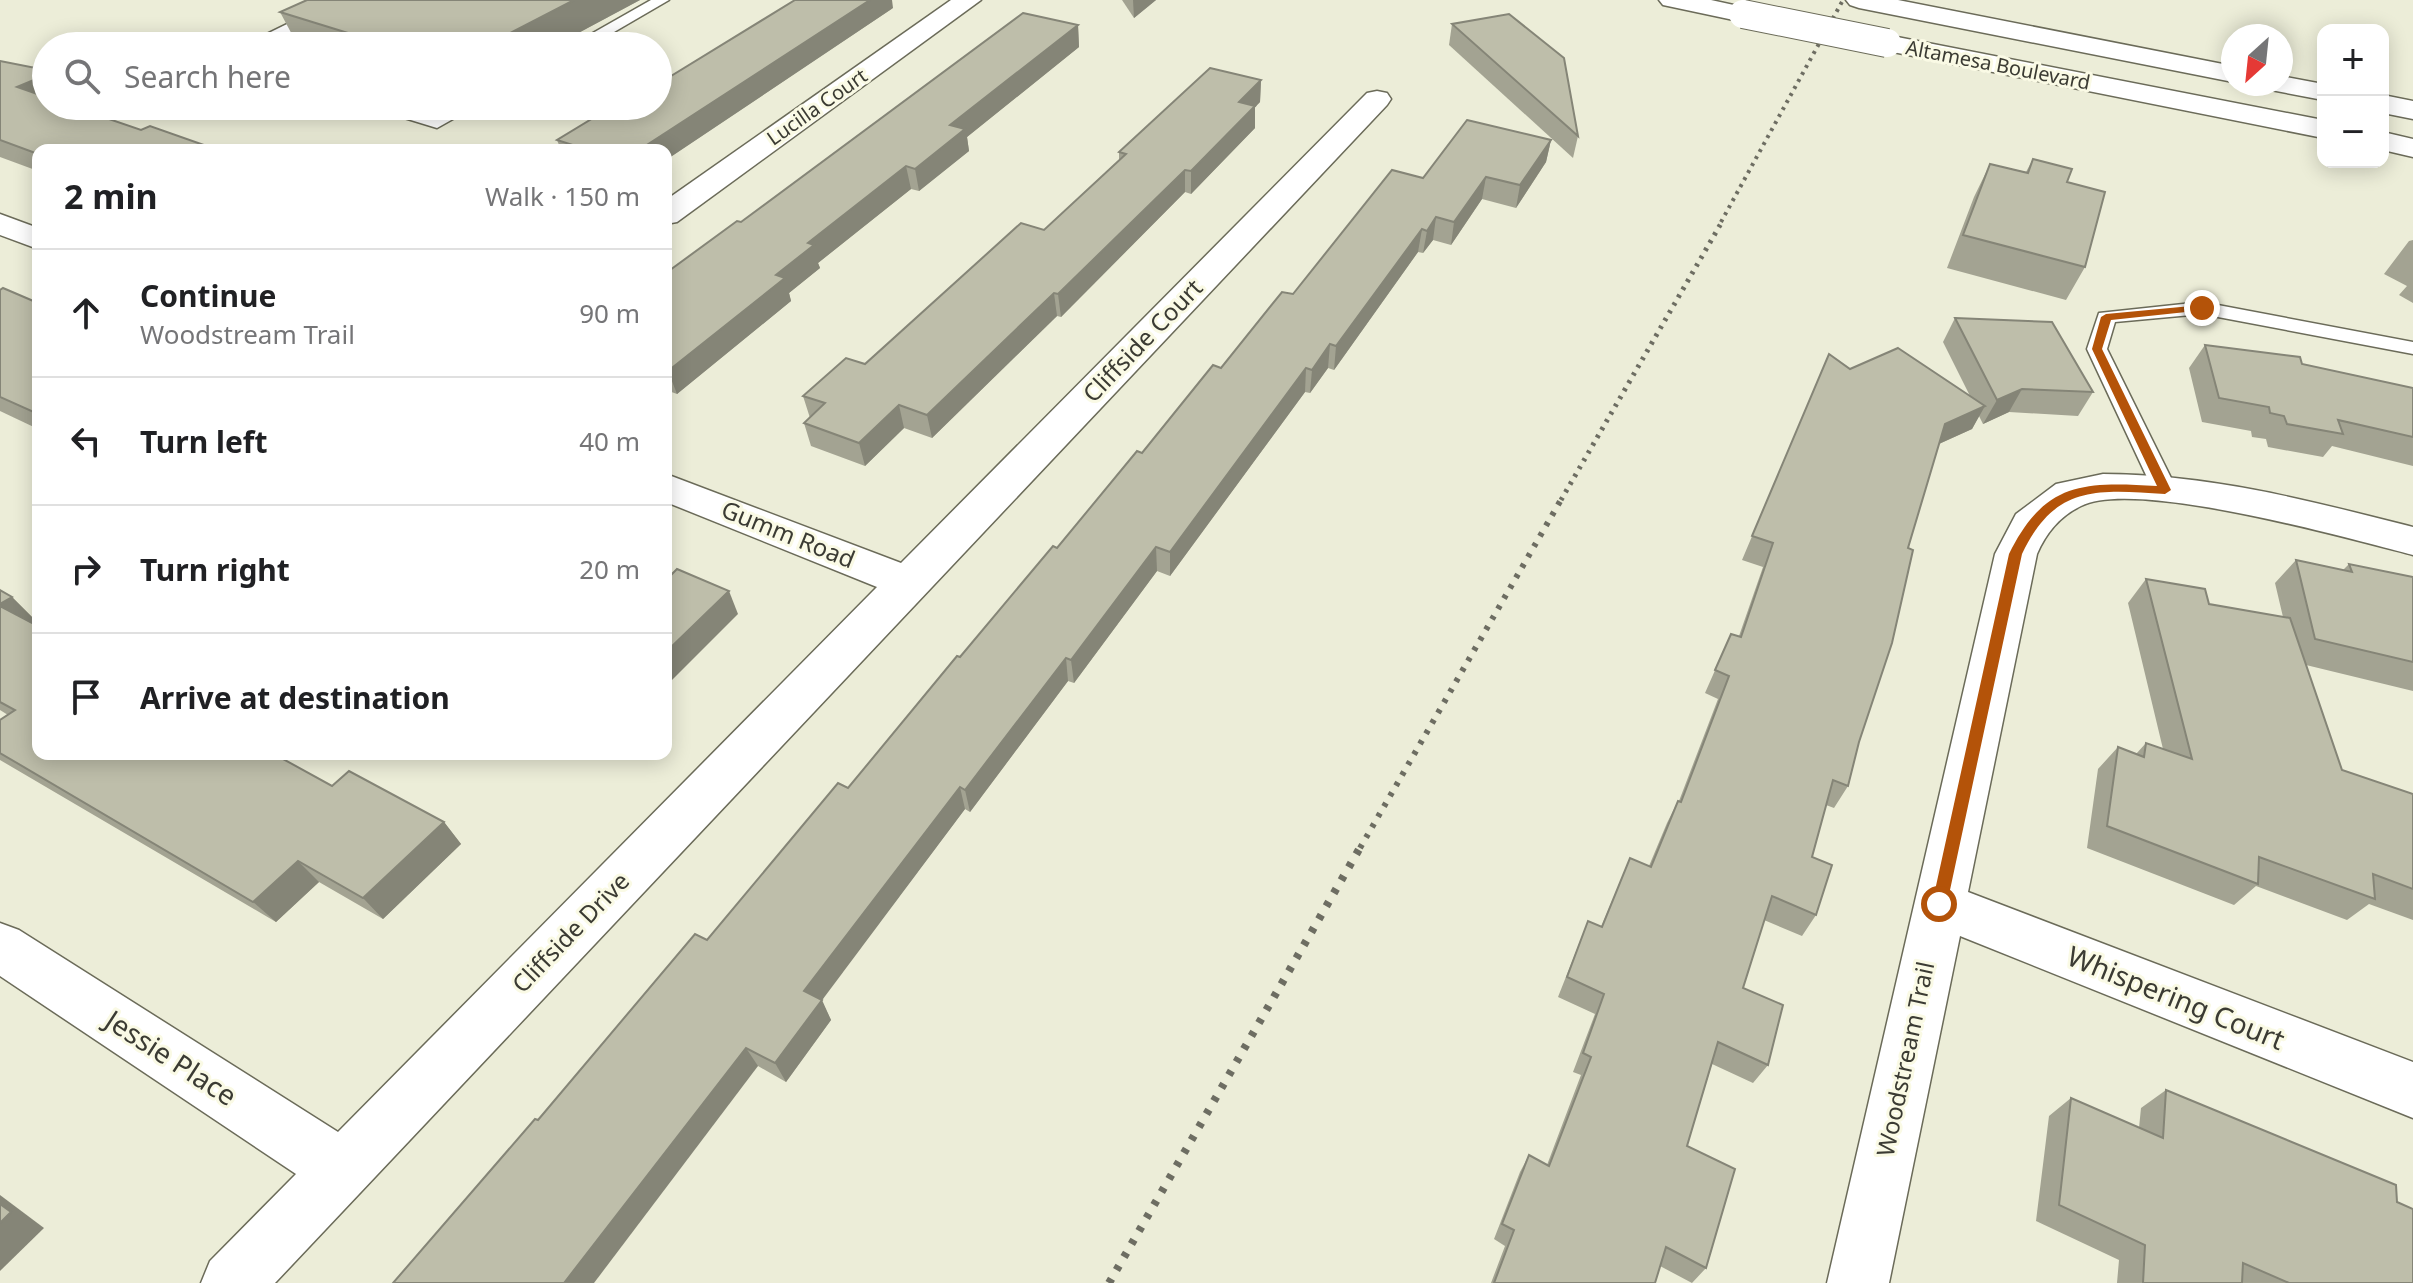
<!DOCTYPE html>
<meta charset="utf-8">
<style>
:root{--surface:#fff;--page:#f2f2f2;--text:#202124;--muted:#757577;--line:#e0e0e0}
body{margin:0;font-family:"Noto Sans",sans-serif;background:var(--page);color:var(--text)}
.controls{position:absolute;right:24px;top:24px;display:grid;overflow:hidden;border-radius:16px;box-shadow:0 4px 20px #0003}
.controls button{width:72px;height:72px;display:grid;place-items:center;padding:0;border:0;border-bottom:2px solid var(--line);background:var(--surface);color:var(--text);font:40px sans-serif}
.compass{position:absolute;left:2221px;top:24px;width:72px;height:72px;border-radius:50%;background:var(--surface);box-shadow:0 4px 20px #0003;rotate:207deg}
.stop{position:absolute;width:24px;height:24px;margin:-18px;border:6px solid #b45309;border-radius:50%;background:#fff}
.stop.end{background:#b45309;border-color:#fff;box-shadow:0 2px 8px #0008}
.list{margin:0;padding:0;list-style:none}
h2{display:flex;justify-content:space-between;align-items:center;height:104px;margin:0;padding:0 32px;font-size:34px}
h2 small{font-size:26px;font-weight:400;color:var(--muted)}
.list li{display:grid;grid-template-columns:52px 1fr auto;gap:24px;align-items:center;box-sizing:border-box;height:128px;padding:0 32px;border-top:2px solid var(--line)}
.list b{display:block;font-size:30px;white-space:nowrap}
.list p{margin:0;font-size:26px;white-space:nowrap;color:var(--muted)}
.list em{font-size:26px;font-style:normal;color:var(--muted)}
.icon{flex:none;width:44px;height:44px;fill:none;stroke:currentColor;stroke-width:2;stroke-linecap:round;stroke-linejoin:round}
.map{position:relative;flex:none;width:2413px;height:1283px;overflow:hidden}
.search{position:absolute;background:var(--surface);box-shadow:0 4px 20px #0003;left:32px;top:32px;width:640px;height:88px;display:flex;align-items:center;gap:20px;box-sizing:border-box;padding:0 28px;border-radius:44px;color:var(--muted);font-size:30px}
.panel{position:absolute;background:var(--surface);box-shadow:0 4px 20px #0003;left:32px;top:144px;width:640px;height:616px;border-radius:16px}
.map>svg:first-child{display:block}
</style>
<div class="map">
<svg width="2413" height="1283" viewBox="0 0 2413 1283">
<rect width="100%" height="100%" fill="#ecedd8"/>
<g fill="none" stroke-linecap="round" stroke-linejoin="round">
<g stroke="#6b6b59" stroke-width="3">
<g id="lane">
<polygon points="336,0 355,0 263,46 242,46"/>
<polygon points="651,0 669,0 590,46 570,46"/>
<polygon points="376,106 401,106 435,117 456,106 476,106 437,128 378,110"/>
<polygon points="2202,302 2413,342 2413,354 2202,314 2115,322 2107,349 2177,490 2173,496 2157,496 2153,490 2087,349 2099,313"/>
</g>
</g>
<g stroke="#6b6b59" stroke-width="3">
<g id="street">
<polygon points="951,0 981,0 677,222 666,224 666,200"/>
<polygon points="1377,91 1387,93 1391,99 1387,105 275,1283 201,1283 210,1261 296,1174 0,976 0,923 19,930 338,1132 877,587 666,502 666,474 901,563 1367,93"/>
<polygon points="0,214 38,228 38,249 0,235"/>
<path d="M2103 474C2209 474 2311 501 2413 527V555C2351 539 2134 478 2081 506 2060 516 2046 533 2037 554L1968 892 2413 1062V1118L1960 936 1889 1283H1827L1995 554 2016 514 2056 484Z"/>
</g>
</g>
<g stroke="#6b6b59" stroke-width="3">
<g id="secondary">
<polygon points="1659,0 1711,0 1752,9 1756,14 1752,19 1743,22 1663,5"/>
<polygon points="1846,0 1898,0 2233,66 2233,82 1859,8 1850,5"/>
<polygon points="1887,35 2323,120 2323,138 1878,49 1874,43 1878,37"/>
<polygon points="2281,76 2323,84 2323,100 2271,90 2267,84 2281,84"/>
<polygon points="2383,95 2413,101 2413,119 2383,113"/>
<polygon points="2383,132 2413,139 2413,157 2383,150"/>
</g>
</g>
<use href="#lane" fill="#fff" fill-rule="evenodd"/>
<use href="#street" fill="#fff" fill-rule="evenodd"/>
<use href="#secondary" fill="#fff" fill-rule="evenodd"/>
<polyline stroke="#6d6d62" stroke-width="4" stroke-dasharray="3 5" stroke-linecap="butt" points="1721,222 1843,0"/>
<polyline stroke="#6d6d62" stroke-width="5" stroke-dasharray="3 6" stroke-linecap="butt" points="1561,500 1723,220"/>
<polyline stroke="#6d6d62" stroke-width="6" stroke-dasharray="4 8" stroke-linecap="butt" points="1360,848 1562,498"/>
<polyline stroke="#6d6d62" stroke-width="8" stroke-dasharray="5 10" stroke-linecap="butt" points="1109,1283 1361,846"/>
<g stroke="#6b6b59" stroke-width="30" stroke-linecap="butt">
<polyline id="secondary-bridge" points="1743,14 1887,43"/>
</g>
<use href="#secondary-bridge" stroke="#fff" stroke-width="28"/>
</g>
<g fill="#a3a392">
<polygon points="640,0 554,46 307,46 296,42 280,12"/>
<polygon points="1122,0 1156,0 1134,18"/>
<polygon points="893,8 666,160 666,150 561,150 557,140 658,106"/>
<polygon points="1452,24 1578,136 1573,158 1449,45"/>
<polygon points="1078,25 1079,47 967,137 969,151 919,191 911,189 818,263 820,268 789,293 791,301 677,394 666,390 666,273 741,222"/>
<polygon points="0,61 46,106 141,130 38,150 38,171 0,157"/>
<polygon points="1261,80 1260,102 1255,107 1255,128 1191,194 1185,192 1061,317 1057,316 932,438 904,428 865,466 811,446 804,423 810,418 803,396 865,364 1044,230 1119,160 1119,152"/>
<polygon points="1551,140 1546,162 1516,208 1482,199 1451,245 1433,240 1423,253 1418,252 1334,370 1328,368 1310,393 1305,392 1170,576 1157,571 1074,683 1068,681 970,812 965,809 821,1000 831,1020 786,1082 758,1066 538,1120 848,788 960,657 1142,453 1221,368 1293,294 1423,178"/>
<polygon points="2033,159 2067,182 2085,267 2066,300 1947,268 1974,197 1990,164 2026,172"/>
<polygon points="2413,240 2413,303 2399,295 2407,286 2384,274 2409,241"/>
<polygon points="0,290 38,303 38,429 0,411"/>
<polygon points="1955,318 2093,392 2078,416 2009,412 1983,424 1979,416 1972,429 1939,444 1908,548 1848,786 1834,808 1826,805 1812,857 1816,915 1802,936 1764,920 1743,988 1768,1065 1753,1083 1712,1064 1687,1146 1706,1268 1692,1283 1660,1266 1655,1283 1491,1283 1505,1246 1494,1239 1520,1172 1529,1155 1547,1165 1581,1075 1573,1072 1595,1014 1558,997 1588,921 1601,927 1630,858 1649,866 1667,823 1678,801 1679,801 1718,699 1705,693 1731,634 1739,636 1763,567 1742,560 1829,354 1850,369 1970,396 1943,342"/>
<polygon points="2205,345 2302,364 2412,388 2413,387 2413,466 2332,446 2323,457 2268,447 2266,439 2252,437 2251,431 2202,422 2189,368"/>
<polygon points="2296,560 2343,570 2349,564 2413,577 2413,691 2306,665 2342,770 2413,794 2413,920 2369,904 2347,920 2256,886 2234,905 2087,848 2098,769 2118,747 2136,754 2146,743 2163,749 2128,603 2146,579 2209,604 2283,617 2275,583"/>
<polygon points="0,590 12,597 35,620 31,623 332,786 444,822 461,844 383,919 319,882 276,922 0,760 0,720 8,715 0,710"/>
<polygon points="2166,1090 2397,1202 2413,1283 2117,1283 2119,1260 2036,1221 2049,1116 2071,1098 2139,1128 2141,1108"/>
</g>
<g fill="#858577">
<polygon points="574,0 640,0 554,46 485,46"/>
<polygon points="870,0 892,0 893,8 666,160 666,150 639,150"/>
<polygon points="1133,0 1156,0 1134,18"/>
<polygon points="1078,25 1079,47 967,137 969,151 919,191 915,169 950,125"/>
<polygon points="46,75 46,103 17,87"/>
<polygon points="1261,80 1260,102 1255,107 1255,128 1191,194 1191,171 1239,102"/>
<polygon points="1551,140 1546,162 1516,208 1520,185"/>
<polygon points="906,166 911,189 818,263 820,268 789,293 791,301 677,394 668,371 776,275 808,243"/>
<polygon points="1185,170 1185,192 1061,317 1058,294"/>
<polygon points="1486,177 1482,199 1451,245 1454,222"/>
<polygon points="1436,217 1433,240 1423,253 1427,231"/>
<polygon points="1422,229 1418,252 1334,370 1336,346"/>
<polygon points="1054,293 1057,316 932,438 927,415"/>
<polygon points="1330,344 1328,368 1310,393 1312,370"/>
<polygon points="1306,368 1305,392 1170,576 1170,552"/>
<polygon points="2022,389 2009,412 1983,424 1997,400"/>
<polygon points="899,405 904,428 865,466 859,443"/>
<polygon points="1985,406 1972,429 1932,447 1945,424"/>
<polygon points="1156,547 1157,571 1074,683 1071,660"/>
<polygon points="729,591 738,614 666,686 666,652"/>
<polygon points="12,597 35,620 23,628 0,606 0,604"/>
<polygon points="1066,658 1068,681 970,812 965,790"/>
<polygon points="960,787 965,809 814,1011 804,991"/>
<polygon points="444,822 461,844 383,919 363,898"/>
<polygon points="298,861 319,882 276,922 253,902"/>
<polygon points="822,1000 831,1020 786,1082 775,1063"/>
<polygon points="746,1048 758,1066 594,1283 564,1283"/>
<polygon points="0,1195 44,1228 0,1271"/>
</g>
<g fill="#bebeaa" stroke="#858577" stroke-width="2">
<polygon points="307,0 574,0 485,46 390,46 280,12"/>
<polygon points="795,0 870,0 639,150 570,150 576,146 557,140 613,106 658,106 658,84"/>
<polygon points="1023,13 1078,25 950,125 965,129 915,169 906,166 808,243 814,245 776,275 785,278 668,371 666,370 666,273 737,221 741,222"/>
<polygon points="1509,14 1564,58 1578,136 1452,24"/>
<polygon points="0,61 46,70 46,75 17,87 46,97 46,106 71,106 141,130 150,126 218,150 38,150 38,154 0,140"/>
<polygon points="1210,68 1261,80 1239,102 1255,106 1191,171 1185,170 1058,294 1054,293 927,415 899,405 859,443 804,423 825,403 803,396 846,358 865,364 1021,223 1044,230 1126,154 1119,152"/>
<polygon points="1467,120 1551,140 1520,185 1486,177 1454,222 1436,217 1427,231 1422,229 1336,346 1330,344 1312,370 1306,368 1170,552 1156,547 1071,660 1066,658 965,790 960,787 804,991 822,1000 775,1063 746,1048 564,1283 393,1283 535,1119 538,1120 695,934 707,940 838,783 848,788 957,656 960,657 1053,546 1057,548 1137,451 1142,453 1213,365 1221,368 1282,292 1293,294 1392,170 1423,178"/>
<polygon points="2033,159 2072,169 2067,182 2105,192 2085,267 1963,235 1990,164 2028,173"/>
<polygon points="3,288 38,303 38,414 0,397 0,290"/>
<polygon points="1955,318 2052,322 2093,392 2022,389 1997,400"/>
<polygon points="2205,345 2300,357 2302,364 2413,388 2413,437 2338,420 2343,434 2287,424 2284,416 2270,413 2269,407 2219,398"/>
<polygon points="1898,348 1985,406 1945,424 1908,548 1913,550 1892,643 1859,742 1848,786 1833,780 1812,857 1832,865 1816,915 1772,896 1743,988 1783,1005 1768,1065 1718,1042 1687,1146 1735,1169 1706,1268 1666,1247 1655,1283 1494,1283 1514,1230 1502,1224 1529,1155 1549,1166 1591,1057 1583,1053 1604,994 1567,977 1588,921 1602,927 1630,858 1651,867 1678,801 1681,802 1729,676 1715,670 1731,634 1741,637 1773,543 1752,536 1829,354 1850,369"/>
<polygon points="2296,560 2352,572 2349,564 2413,577 2413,662 2315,639"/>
<polygon points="677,569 729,591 666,652 666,580"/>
<polygon points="2146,579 2205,589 2209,604 2290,618 2342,770 2413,794 2413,889 2373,874 2375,899 2259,857 2258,884 2107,826 2118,747 2144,757 2146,743 2192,759"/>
<polygon points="0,590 12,597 0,604"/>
<polygon points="0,606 38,626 38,754 274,754 332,786 349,771 444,822 363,898 298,861 253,902 0,753 0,720 15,710 0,702"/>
<polygon points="2166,1090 2396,1185 2397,1202 2413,1209 2413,1283 2289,1283 2243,1263 2242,1283 2143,1283 2145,1245 2059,1205 2071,1098 2163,1138"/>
<polygon points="0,1204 11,1212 0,1223"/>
</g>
<path fill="#b45309" d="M2202 305 2205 306V310L2111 320 2102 349 2171 490 2165 494C2098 490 2055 484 2022 554L1947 904 1945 909H1934L1932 904 2009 554C2045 481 2084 482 2157 486L2092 349 2101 317 2106 314Z"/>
<g text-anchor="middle" stroke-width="6" stroke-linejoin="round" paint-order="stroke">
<g font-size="20" fill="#3b3b33" stroke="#fafae5">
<text transform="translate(1998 65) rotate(11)" y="7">Altamesa Boulevard</text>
<text transform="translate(817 107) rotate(-35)" y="7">Lucilla Court</text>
</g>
<g font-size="24" fill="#3b3b33" stroke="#fafae5">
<text transform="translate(1143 341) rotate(-46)" y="8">Cliffside Court</text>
<text transform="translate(788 535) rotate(22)" y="8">Gumm Road</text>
<text transform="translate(571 933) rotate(-46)" y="8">Cliffside Drive</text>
<text transform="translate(1906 1059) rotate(-78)" y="8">Woodstream Trail</text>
</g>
<g font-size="28" fill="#3b3b33" stroke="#fafae5">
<text transform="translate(2176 998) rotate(22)" y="10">Whispering Court</text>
<text transform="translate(171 1058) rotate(33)" y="10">Jessie Place</text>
</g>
</g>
</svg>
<div class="controls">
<button>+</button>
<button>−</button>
</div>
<svg class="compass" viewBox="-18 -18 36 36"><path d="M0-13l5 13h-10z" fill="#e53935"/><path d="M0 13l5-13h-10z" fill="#757577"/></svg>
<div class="stop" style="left:1939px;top:904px"></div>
<div class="stop end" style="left:2202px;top:308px"></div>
<div class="search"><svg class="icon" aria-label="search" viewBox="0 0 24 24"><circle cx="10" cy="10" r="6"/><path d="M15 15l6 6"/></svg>Search here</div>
<section class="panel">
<h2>2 min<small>Walk · 150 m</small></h2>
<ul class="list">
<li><svg class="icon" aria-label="ahead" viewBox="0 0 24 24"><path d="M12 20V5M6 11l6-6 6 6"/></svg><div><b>Continue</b><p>Woodstream Trail</p></div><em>90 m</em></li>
<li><svg class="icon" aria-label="left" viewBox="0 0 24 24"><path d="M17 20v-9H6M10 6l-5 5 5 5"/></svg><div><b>Turn left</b></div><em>40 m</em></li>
<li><svg class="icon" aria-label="right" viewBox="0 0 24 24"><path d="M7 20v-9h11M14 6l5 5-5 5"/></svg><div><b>Turn right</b></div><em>20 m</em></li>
<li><svg class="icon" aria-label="arrive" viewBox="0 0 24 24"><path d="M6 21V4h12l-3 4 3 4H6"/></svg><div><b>Arrive at destination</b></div></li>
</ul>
</section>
</div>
